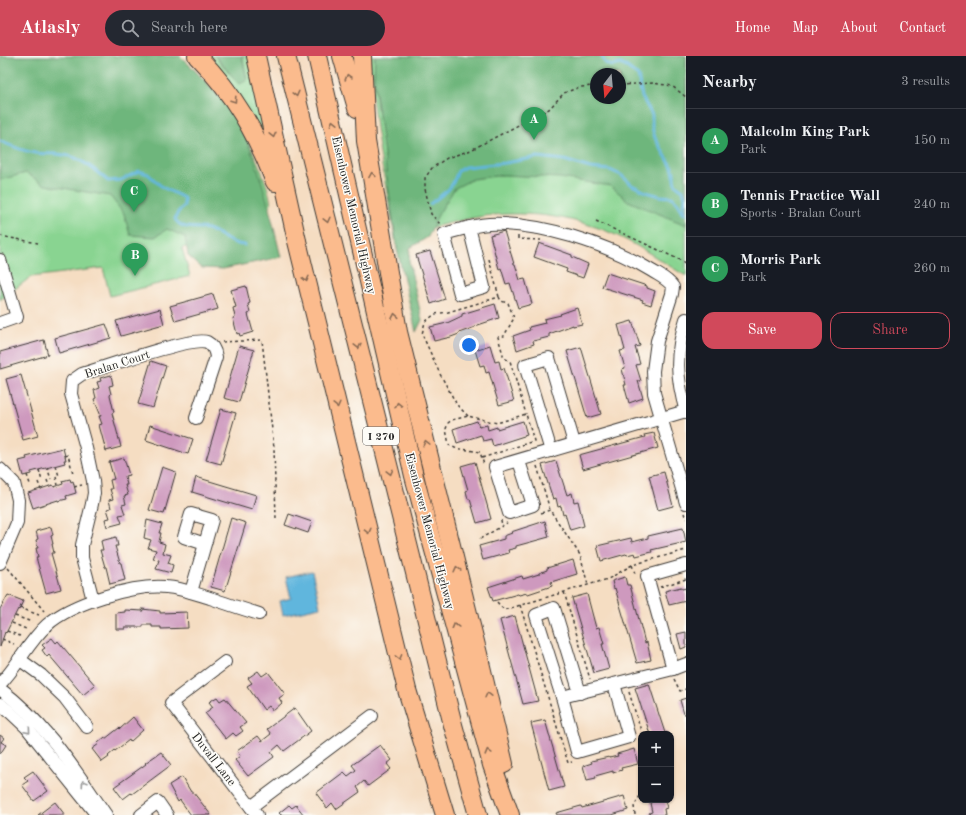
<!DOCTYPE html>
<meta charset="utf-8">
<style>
:root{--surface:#171b24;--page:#242831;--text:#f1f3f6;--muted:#9ea1a6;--line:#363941;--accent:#d1495b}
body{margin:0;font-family:"Old Standard TT",serif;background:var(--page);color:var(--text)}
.controls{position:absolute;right:12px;bottom:12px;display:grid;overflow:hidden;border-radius:8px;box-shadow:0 1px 3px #0004}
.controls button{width:36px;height:36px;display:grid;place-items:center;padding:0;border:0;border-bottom:1px solid var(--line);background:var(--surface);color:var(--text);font:20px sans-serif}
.compass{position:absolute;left:590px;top:12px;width:36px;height:36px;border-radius:50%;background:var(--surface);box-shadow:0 1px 3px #0004;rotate:196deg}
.you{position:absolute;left:469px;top:289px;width:14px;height:14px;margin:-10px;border:3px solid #fff;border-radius:50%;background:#1a73e8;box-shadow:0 0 0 6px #1a73e833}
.badge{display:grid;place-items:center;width:26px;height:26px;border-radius:50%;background:var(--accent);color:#fff;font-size:13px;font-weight:700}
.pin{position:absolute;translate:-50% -33px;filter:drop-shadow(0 1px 2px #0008)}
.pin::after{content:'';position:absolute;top:21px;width:14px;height:12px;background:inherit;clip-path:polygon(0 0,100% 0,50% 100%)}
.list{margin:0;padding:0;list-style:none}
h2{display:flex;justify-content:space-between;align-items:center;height:52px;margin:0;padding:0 16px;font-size:17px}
h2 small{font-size:13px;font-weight:400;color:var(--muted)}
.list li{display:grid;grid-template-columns:26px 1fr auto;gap:12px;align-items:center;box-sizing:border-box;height:64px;padding:0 16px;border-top:1px solid var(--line)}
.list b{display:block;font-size:15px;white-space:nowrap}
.list p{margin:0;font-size:13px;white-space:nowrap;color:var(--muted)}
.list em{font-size:13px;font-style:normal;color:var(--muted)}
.actions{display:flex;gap:8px;padding:12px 16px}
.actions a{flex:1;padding:9px 0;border:1px solid var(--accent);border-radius:12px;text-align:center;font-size:14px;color:var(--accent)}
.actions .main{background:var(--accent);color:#fff}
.icon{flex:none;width:22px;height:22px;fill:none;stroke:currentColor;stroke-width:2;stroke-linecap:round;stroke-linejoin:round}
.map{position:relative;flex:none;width:686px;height:759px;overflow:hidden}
header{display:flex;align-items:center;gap:24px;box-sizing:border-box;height:56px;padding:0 20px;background:var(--accent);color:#fff}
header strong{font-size:19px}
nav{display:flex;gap:22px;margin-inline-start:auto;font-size:14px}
.search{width:280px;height:36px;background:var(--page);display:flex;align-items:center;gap:10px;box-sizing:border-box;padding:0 14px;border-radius:22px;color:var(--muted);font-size:15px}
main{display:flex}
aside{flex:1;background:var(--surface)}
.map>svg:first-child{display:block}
</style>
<header>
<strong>Atlasly</strong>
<div class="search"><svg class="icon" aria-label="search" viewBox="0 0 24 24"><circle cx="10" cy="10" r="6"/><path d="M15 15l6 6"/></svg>Search here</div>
<nav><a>Home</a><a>Map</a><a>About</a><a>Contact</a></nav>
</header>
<main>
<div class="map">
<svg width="686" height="759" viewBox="0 0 686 759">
<rect width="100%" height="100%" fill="#fdfcf7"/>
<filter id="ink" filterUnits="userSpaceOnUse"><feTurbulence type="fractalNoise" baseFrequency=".025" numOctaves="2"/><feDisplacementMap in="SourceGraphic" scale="8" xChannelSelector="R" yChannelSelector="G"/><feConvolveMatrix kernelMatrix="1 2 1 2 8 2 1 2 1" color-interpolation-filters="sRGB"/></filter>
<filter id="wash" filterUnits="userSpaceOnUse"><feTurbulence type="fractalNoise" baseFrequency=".012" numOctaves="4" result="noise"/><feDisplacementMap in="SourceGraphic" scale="16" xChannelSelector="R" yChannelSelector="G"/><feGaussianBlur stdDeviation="0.9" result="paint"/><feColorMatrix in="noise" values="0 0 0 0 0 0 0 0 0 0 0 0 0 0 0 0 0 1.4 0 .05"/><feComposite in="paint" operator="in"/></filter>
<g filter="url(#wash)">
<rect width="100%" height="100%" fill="#f5ddc2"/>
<g fill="#89d491" stroke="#527856" fill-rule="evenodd">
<polygon points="208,0 215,0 240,28 247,24 242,0 249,0 269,89"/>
<path d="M369 0H375L374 22 377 53 686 0V220C664 207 643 192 620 181 578 161 530 154 484 160 463 163 442 169 421 174L387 122 397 193C386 129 372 65 369 0ZM596 18H620V42H596Z"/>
<path d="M0 69 246 80C252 93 274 140 270 152 268 158 263 165 259 171L182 192 190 220 110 240 103 212 31 221 0 244Z"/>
</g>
<g fill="#6eb67b" stroke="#45694c" fill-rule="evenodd">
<path d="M0 0H180C196 15 212 31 226 49 258 93 268 149 281 201L223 213 202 212 188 200 185 181 167 173 155 181 130 179 124 158 110 140 45 129 26 117 0 124Z"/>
<polygon points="215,0 242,0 247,24 239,28"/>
<path d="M375 0H686V169L628 145 611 130 560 122 504 119 473 123 455 132 438 159 428 181 410 192 409 205 422 264 416 276 397 193 387 122 374 22ZM596 18H620V42H596Z"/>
</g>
<polygon fill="#61b6dd" stroke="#3e697c" points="312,515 320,551 283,559 280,545 291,542 286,521"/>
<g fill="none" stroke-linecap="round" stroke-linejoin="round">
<g stroke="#61b6dd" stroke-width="3">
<path d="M602 0C604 10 612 11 620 8L627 11 638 20 642 41 652 59V71L655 82 672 111 674 117V124L676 129 683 134 685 142 683 156"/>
<path d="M0 85C11 90 23 95 35 97 50 99 60 96 75 102 88 107 97 116 108 125L121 124 139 115 148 118 162 131 184 142V150L178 156 175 163C182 175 196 170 207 173 221 177 230 189 245 189"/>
<polyline points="430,148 448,134 453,127 458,115 465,111 505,107 538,101 564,104 590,112 610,114 621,119 632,129 646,136 660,140 672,141 678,147 683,156 686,158"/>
</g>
</g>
<g id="blocks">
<g fill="#ce99be">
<polygon points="504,175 514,208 515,208 520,224 525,223 532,248 518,252 510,227 506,228 501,212 499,213 490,179"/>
<polygon points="539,187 572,199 572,201 588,208 583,222 566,216 567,213 534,201"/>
<polygon points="430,195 445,243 431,248 416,199"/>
<polygon points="607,217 647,230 647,232 655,235 651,249 642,246 643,244 602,231"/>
<polygon points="246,230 250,247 248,248 250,257 248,258 253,276 240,280 239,277 237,278 233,262 235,261 233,252 236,251 231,234"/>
<polygon points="213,238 218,253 175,265 170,250"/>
<polygon points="495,248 499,262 475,270 475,271 459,277 459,278 451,281 434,285 430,271 447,267 462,260 462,258"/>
<polygon points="577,252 582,268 573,270 573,269 549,278 549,281 533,285 534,288 517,294 513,280 530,274 529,271 545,267 544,263 561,259 560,258"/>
<polygon points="160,253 164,268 121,280 116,265"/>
<polygon points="632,265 640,290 635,291 640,308 636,309 641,325 638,325 643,342 629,347 624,329 626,329 622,313 625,312 620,295 625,294 618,269"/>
<polygon points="106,268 111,282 59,297 55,282"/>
<polygon points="44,284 48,299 0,313 0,296"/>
<polygon points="490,289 495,306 499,305 501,313 504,312 514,345 499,349 489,316 486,317 484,309 480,310 475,294"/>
<polygon points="239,290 254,294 239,346 224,342"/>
<polygon points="581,291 601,358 587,362 567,295"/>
<polygon points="151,305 166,310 153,352 138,348"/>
<polygon points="21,319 38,380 23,384 6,323"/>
<polygon points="111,319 113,329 109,330 111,338 110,339 114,356 112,357 121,391 106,395 99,369 102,368 99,360 101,360 94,343 96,342 94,334 99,332 97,326 101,325 100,322"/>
<polygon points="221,353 236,357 221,408 206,404"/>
<polygon points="477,365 479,371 487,369 488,374 497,371 497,373 523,365 527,379 493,390 491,383 483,385 481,379 457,387 453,373"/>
<polygon points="150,369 193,383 188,398 146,384"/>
<polygon points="654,377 658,392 583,413 579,399 645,381 644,379"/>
<polygon points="63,392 66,404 64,404 65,407 31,416 31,418 23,420 19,405 27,403 26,401"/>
<polygon points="124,402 129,419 125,420 127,429 125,429 128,439 124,440 126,448 122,449 125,458 119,459 122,467 107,471 105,463 110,462 107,453 111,452 109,444 113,443 110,433 112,433 110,424 114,423 109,406"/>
<polygon points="556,405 567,439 572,437 574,446 578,445 584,470 570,474 565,458 563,459 561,450 558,451 556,442 553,443 542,409"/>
<polygon points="475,406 491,463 477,467 470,443 468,443 466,435 468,434 461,410"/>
<polygon points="162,411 176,416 164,458 149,454"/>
<polygon points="664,416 673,450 658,454 649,420"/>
<polygon points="196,421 256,439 252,454 192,436"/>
<polygon points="70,423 71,426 73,425 76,437 66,440 67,443 58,445 58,444 33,452 28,437 53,429 54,431 63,428 62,425"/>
<polygon points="289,458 312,466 308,477 285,469"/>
<polygon points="231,462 246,467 225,535 211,531"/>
<polygon points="147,464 162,468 159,477 161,477 159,486 165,488 163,497 171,499 168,507 173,509 171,517 156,513 159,504 153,503 156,494 148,492 151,484 144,482"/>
<polygon points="545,465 549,481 516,490 516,492 508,494 509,497 483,504 479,490 504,483 504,480 512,477 511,476"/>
<polygon points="51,471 53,479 51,480 53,488 52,488 54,497 51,497 61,533 46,537 36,501 38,501 36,492 38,492 36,484 38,483 36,475"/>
<polygon points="683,472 686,486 651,494 652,496 636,500 635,497 627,499 626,498 601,505 597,490 631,482 632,486 648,482 648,480"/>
<polygon points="116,481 118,490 115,490 120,507 121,507 125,524 110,528 106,511 105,511 100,494 103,494 101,485"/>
<polygon points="573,504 577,518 551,526 552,530 528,538 527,537 519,539 518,538 493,545 488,531 522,520 523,523 539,518 539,517 547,514 547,512"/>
<polygon points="625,521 627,529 630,529 645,587 647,586 651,604 637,607 615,532 614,533 612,525"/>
<polygon points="681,531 682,533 686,532 686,545 669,549 665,535"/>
<polygon points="587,538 596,572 599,571 604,588 602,588 609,613 594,617 572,542"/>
<polygon points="8,539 23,545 19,554 18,553 6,577 5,576 0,591 0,553"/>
<polygon points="142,553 160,555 160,557 187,556 188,572 161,573 161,571 152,571 152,569 143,569 143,571 125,571 125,573 116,573 116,557 125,556 125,554 143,555"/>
<polygon points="515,560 538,645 523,648 500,564"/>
<polygon points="686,576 686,591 681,593 677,578"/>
<polygon points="52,582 56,587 58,585 95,629 83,639 49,599 47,601 42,594 45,592 42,589"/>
<polygon points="258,615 262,620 268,616 285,638 279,642 282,647 273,655 269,650 264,654 247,630 252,627 248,622"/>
<polygon points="649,628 665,677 667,676 668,678 650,678 635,632"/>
<polygon points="217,641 220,645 225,642 246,667 240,671 243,675 236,680 233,677 226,683 205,657 213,651 209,646"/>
<polygon points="686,642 686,658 684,658 680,644"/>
<polygon points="295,652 311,675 284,695 279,689 271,696 274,701 248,720 235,704 240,700 237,695 258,680 262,685 271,678 267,673"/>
<polygon points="133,661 143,674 130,686 129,684 115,695 115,694 108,700 109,701 102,706 92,693 99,688 98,687 105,681 105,683 119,672 120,673"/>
<polygon points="545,664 564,731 549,735 531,667"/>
<polygon points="0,679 4,682 1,686 6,689 0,698"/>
<polygon points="380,689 392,704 387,708 391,713 368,730 364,725 357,731 360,736 336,753 332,747 327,752 316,737 344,716 348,720 356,714 352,709"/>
<polygon points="634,693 638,708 621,712 622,714 613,717 613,715 595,720 596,722 587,724 583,710 592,707 591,705 609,701 609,702 618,700 617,698"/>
<polygon points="161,696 171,709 132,738 131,737 123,743 114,731 146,708 145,707"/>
<polygon points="33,715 48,735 34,745 22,729 28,725 24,721"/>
<polygon points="182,721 191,736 193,736 211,759 191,759 180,744 178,746 169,729"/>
<polygon points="624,740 628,754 612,759 557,759 556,757 581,750 582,752"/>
<polygon points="651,744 665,744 667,752 664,753 665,759 650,759 649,757 652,756 650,747 651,747"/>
<polygon points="55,746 65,759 38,759"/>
<polygon points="289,749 292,752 296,749 304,759 281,759 279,757"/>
</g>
</g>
</g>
<g filter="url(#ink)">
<use href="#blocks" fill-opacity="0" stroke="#3d3935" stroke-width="1"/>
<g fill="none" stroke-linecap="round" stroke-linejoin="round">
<g stroke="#3d3935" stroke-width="14">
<g id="minor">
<path d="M469 171 484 231 460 238 444 178C459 174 473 169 489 168 540 166 608 188 652 215 660 220 668 223 673 231L672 238 657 285 653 315 654 337 686 447"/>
<polyline points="0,204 17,261 0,267"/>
<path d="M686 263C675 298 676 321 686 356"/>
<polyline points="551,395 525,309 549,302 574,387"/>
<polyline points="519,405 533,449 509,457 495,411 686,355"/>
<polyline points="0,413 14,427 18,444 17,467 0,507"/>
<polyline points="191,536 212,464 191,458 184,481 205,488"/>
<path d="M93 544 82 502V489L92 448 94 437 93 425 86 392 71 338 72 325 82 318C103 312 191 280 207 286 213 289 215 294 216 301L196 362"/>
<polyline points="19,603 41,619 65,642 87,671"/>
<polyline points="225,606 171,647 257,759"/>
<polyline points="673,613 647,520 686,509"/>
<path d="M0 628C18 610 28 586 47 569 71 547 135 528 166 531 182 532 196 538 210 542 227 548 243 553 259 558"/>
<path d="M0 633C45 666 75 714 106 759"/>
<polyline points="580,637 554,552 536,559 562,641 577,696 629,681 614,628"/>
<polyline points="562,641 673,613 686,608"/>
<polyline points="0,648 10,656 27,672 97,759"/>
<polyline points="251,751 372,660"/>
<polyline points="141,759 158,746 167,759"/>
</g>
</g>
<g stroke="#3d3935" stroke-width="20">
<g id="highway">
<path d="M197 0C234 38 256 76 275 126"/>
<polyline points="256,0 297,185 407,634 445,759"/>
<polyline points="286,0 453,669 478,759"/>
<polyline points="317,0 414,420 492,709 510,759"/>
<polyline points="342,0 357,52"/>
<polyline points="362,0 366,85 398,276 478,598 504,708"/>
</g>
</g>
<g stroke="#3d3935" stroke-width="1.5" stroke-dasharray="3 3" stroke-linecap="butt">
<polyline points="620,29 653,27 672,30 686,41"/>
<polyline points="596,165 678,203 686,209"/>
<polyline points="440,168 431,158 425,133 425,122 432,112 447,102 471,94 549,53 564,37 580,31 596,30"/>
<polyline points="0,180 38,187"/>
<polyline points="518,180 518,183 541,184"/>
<polyline points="489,203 499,241"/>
<polyline points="222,286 262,284 274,392 276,463"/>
<polyline points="468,360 457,349 440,318 422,278 425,266 435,258 448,256 499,241 501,245 508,247 514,262 504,280 498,281 504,302 510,305 526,358"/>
<polyline points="65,400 68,399 73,417"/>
<polyline points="482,402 534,385 526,358 497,367 468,360 452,364 448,367 446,373 449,389 455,392 480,396 484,409"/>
<polyline points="56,410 59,420"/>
<polyline points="537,410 550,454"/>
<polyline points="47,411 51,423"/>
<polyline points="39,414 42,425"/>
<polyline points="27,419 30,428"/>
<polyline points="56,421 58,429"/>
<polyline points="47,424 49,430"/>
<polyline points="38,426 41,434"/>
<polyline points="74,431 82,429"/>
<polyline points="541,457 550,454 580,499 588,529"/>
<polyline points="684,457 686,463"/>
<polyline points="501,464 502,470"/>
<polyline points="480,483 507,467"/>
<polyline points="632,509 636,520"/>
<polyline points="8,512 44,555"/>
<polyline points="660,531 686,523"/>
<polyline points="564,536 590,623"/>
<polyline points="497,546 504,554 608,523 632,509 686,494"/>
<polyline points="520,549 568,707 572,706"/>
<polyline points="20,552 39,559"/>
<polyline points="15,560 32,566"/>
<polyline points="12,567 26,573"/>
<polyline points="7,575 20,580"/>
<polyline points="2,583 14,588"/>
<polyline points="674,623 680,635 686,633"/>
<polyline points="629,636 642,678"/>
<polyline points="635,759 634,750 641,738"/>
</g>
<use href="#minor" stroke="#fff" stroke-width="12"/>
<use href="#highway" stroke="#fbbb8d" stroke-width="18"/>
</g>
<defs><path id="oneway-chevron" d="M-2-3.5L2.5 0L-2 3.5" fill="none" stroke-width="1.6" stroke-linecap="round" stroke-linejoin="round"/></defs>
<g stroke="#8c6c54">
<use href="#oneway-chevron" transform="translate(348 21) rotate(-106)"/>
<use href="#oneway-chevron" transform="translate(296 38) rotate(76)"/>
<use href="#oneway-chevron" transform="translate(234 44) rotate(56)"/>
<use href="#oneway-chevron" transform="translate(333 67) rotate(-103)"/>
<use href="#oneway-chevron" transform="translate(273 79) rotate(77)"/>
<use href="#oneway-chevron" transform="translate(372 119) rotate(-99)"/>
<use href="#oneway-chevron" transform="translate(327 164) rotate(76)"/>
<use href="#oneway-chevron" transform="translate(306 223) rotate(76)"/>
<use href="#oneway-chevron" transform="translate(395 260) rotate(-101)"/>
<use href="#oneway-chevron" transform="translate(358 290) rotate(76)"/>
<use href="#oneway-chevron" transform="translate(337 349) rotate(76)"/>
<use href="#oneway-chevron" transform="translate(398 349) rotate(-103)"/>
<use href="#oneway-chevron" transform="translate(426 387) rotate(-104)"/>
<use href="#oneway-chevron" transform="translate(390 416) rotate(76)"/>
<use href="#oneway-chevron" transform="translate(368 475) rotate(76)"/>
<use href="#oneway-chevron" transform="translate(457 513) rotate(-104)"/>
<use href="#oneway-chevron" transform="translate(455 570) rotate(-105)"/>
<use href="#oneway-chevron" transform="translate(399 601) rotate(76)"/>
<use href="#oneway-chevron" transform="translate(488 639) rotate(-103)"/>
<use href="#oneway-chevron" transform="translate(488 696) rotate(-105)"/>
</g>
<g stroke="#999">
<use href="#oneway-chevron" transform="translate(28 675) rotate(49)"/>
<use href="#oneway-chevron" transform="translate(84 727) rotate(-124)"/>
</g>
</g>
<g text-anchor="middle" stroke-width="3" stroke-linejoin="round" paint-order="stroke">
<rect fill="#fdfcf7" stroke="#605f5e" stroke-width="1" x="363" y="371" width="36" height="18" rx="3"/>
<g font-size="11" font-weight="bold" fill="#1c1c1c">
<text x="381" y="384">I 270</text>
</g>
<g font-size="12" fill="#1c1c1c" stroke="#fdfcf7">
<text transform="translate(354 159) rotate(77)" y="4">Eisenhower Memorial Highway</text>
<text transform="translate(117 308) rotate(-18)" y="4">Bralan Court</text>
<text transform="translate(430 475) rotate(75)" y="4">Eisenhower Memorial Highway</text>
<text transform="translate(214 703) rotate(52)" y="4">Duvall Lane</text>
</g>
</g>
</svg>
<div class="controls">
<button>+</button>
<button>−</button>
</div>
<svg class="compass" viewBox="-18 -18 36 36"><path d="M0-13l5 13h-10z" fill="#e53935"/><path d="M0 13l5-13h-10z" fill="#9ea1a6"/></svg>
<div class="you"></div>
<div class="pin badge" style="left:534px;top:84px;background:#2e9e5b">A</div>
<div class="pin badge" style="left:135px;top:220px;background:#2e9e5b">B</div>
<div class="pin badge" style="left:134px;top:156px;background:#2e9e5b">C</div>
</div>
<aside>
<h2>Nearby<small>3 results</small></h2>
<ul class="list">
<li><span class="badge" style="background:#2e9e5b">A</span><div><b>Malcolm King Park</b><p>Park</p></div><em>150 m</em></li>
<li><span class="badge" style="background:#2e9e5b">B</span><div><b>Tennis Practice Wall</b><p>Sports · Bralan Court</p></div><em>240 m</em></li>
<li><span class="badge" style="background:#2e9e5b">C</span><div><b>Morris Park</b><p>Park</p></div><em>260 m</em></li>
</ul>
<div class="actions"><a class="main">Save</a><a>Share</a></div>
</aside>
</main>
